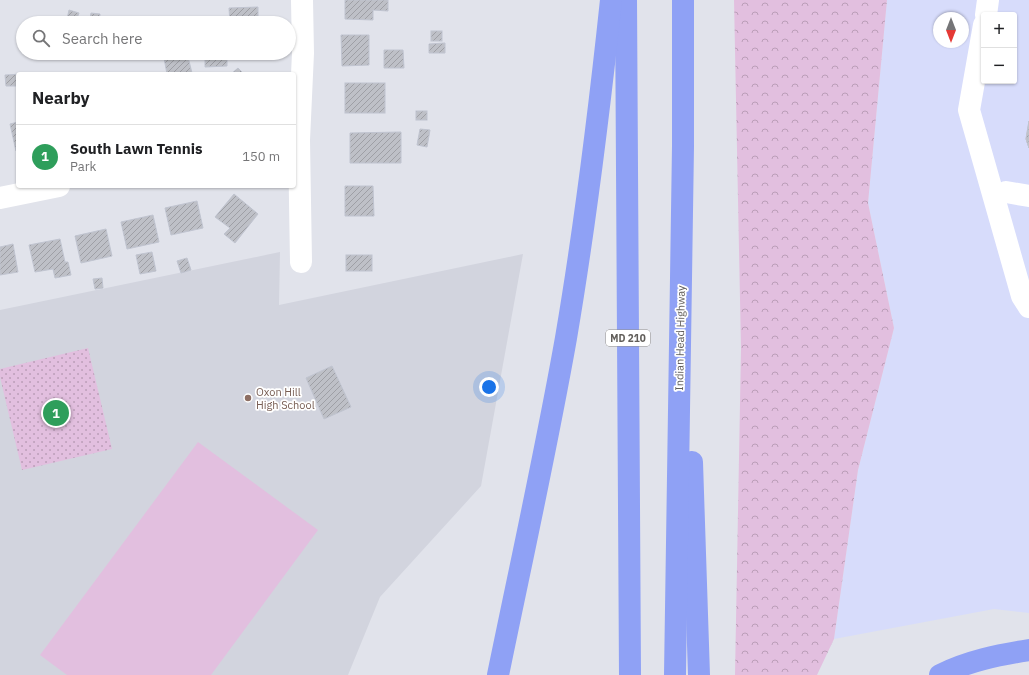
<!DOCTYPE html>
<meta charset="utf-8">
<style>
body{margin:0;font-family:"IBM Plex Sans",sans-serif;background:#f6f6f6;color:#202124}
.controls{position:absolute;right:12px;top:12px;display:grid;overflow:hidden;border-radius:4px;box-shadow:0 1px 3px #0004}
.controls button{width:36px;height:36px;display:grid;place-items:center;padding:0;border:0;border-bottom:1px solid #e0e0e0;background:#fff;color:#202124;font:20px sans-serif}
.compass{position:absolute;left:933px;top:12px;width:36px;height:36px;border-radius:50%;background:#fff;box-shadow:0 1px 3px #0004;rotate:180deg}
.you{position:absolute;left:489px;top:387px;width:14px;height:14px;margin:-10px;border:3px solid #fff;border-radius:50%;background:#1a73e8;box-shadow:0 0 0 6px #1a73e833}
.badge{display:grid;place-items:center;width:26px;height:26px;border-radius:50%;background:#2a6977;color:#fff;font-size:13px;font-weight:700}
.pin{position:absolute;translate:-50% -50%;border:2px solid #fff;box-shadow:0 1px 4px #0006}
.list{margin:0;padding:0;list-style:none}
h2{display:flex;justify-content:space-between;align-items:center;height:52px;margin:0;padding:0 16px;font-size:17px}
h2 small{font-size:13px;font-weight:400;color:#757577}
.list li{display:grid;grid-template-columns:26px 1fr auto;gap:12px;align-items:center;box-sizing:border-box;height:64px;padding:0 16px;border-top:1px solid #e0e0e0}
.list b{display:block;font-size:15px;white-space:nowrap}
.list p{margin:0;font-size:13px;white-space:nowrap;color:#757577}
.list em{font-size:13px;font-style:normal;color:#757577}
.icon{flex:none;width:22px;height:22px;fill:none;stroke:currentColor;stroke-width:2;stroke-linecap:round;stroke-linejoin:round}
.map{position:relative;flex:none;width:1029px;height:675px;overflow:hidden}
.search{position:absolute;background:#fff;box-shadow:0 1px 3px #0004;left:16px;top:16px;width:280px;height:44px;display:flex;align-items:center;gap:10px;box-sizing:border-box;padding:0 14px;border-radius:22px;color:#757577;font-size:15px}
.panel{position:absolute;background:#fff;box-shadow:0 1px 3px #0004;left:16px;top:72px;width:280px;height:116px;border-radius:4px}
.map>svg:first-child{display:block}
</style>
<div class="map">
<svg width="1029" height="675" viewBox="0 0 1029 675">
<defs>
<pattern id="forest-crowns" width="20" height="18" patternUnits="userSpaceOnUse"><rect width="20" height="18" fill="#e2bfdf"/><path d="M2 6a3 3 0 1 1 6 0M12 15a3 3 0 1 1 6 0" fill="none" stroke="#bb9eb8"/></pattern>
<pattern id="park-dots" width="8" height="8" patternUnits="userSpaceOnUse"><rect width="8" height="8" fill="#e2bfdf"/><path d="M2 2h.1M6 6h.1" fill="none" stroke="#bb9eb8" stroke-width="1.8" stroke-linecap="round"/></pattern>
<pattern id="building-hatch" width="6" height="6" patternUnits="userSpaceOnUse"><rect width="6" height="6" fill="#bec0c7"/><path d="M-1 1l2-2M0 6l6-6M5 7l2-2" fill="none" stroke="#9e9fa5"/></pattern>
</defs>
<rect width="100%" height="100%" fill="#e1e3eb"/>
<path fill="#d7dcfb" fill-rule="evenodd" d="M887 0H1029V613L994 609 834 639 858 470 894 328 868 203ZM984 15H1014V81H984ZM939 18H963V42H939Z"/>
<path fill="#d2d4de" d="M280 252 279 305 523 254 481 486 380 597 348 675H0V310Z"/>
<path fill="#e2bfdf" d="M198 442 318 530 211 675H67L40 655Z"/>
<path fill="url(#forest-crowns)" d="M734 0H887L868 203 894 328 858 470 834 639 817 675H735L741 349Z"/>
<path fill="url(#park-dots)" d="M88 348 112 449 22 470 0 377V369Z"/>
<g fill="url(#building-hatch)" stroke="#c0c4d0">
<path d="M345 0H388V11L373 10V20L345 19Z"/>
<path d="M258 7V23H230L229 8Z"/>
<path d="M69 10 79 13 76 21 67 19Z"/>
<path d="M91 13 100 14 99 23H89Z"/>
<rect x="431" y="31" width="11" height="10"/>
<path d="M341 35H369V65L342 66Z"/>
<path d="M445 43V53H429V44Z"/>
<path d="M384 50H403L404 68H384Z"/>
<path d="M187 53 192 73 167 74 164 58Z"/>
<path d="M205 54H227V66L205 67Z"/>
<path d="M238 68 244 74H231Z"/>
<path d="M18 74V86H6L5 75 22 74Z"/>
<rect x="345" y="83" width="40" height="30"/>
<rect x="416" y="111" width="11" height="9"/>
<path d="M1029 121V148L1026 139Z"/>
<path d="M1029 121V148L1026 139Z"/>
<path d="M18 122V150L16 151 10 124Z"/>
<path d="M420 129 430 130 427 147 417 145Z"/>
<path d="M401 132V163H350V133Z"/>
<path d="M345 186H373L374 216H345Z"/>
<path d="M234 194 258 214 235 243 224 234 230 228 215 217Z"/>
<path d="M197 201 203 228 171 235 165 208Z"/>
<path d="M153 215 159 242 127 249 121 222Z"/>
<path d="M106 229 112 256 81 263 75 236Z"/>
<path d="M60 239 65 262H68L71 275 55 278 53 269 35 272 29 245Z"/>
<path d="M13 244 18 272 0 275V247Z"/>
<path d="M152 252 156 271 140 274 136 255Z"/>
<rect x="346" y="255" width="26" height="16"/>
<path d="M187 258 191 270 181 273 177 261Z"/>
<path d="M102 278 103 288 95 289 93 279Z"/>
<path d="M332 366 351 407 324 419 306 378Z"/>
</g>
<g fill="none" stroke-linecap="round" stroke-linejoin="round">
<g stroke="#fff" stroke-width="22">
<path d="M986 15 988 0"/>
<path d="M984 25 969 110 1022 296 1029 307"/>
<path d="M1006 192 1029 196"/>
<path d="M0 198 59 186"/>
<path d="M301 262 299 140 303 53 302 0"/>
</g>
<g stroke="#8fa1f5" stroke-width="22">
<path d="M626 0 630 675"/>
<path d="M692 462 699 675"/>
<path d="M498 675C521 563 546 451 566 338 585 226 599 113 611 0"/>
<path d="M675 675 683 146V0"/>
<path d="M940 675C968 661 998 655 1029 650"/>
</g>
</g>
<circle fill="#8d6e63" stroke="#fff" stroke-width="1.5" cx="248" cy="398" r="4"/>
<g text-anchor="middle" stroke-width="3.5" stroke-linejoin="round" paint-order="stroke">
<rect fill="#fff" stroke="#908e8c" stroke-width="1" x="606" y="330" width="44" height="16" rx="3"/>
<g font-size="10" font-weight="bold" fill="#615e5a">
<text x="628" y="342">MD 210</text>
</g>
<g font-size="11" fill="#615e5a" stroke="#fff">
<text transform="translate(680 338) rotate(-89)" y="4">Indian Head Highway</text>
</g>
<g font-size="11" fill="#785e54" stroke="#fff" text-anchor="start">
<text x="256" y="396">Oxon Hill<tspan x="256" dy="13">High School</tspan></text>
</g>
</g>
</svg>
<div class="controls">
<button>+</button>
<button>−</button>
</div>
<svg class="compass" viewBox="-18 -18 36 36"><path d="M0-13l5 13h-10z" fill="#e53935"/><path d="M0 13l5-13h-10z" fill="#757577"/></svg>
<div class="you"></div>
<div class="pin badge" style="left:56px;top:413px;background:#2e9e5b">1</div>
<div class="search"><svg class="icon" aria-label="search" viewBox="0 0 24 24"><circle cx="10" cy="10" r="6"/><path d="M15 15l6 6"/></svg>Search here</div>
<section class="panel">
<h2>Nearby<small></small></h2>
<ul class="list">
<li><span class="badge" style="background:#2e9e5b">1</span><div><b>South Lawn Tennis</b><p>Park</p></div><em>150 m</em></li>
</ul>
</section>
</div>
